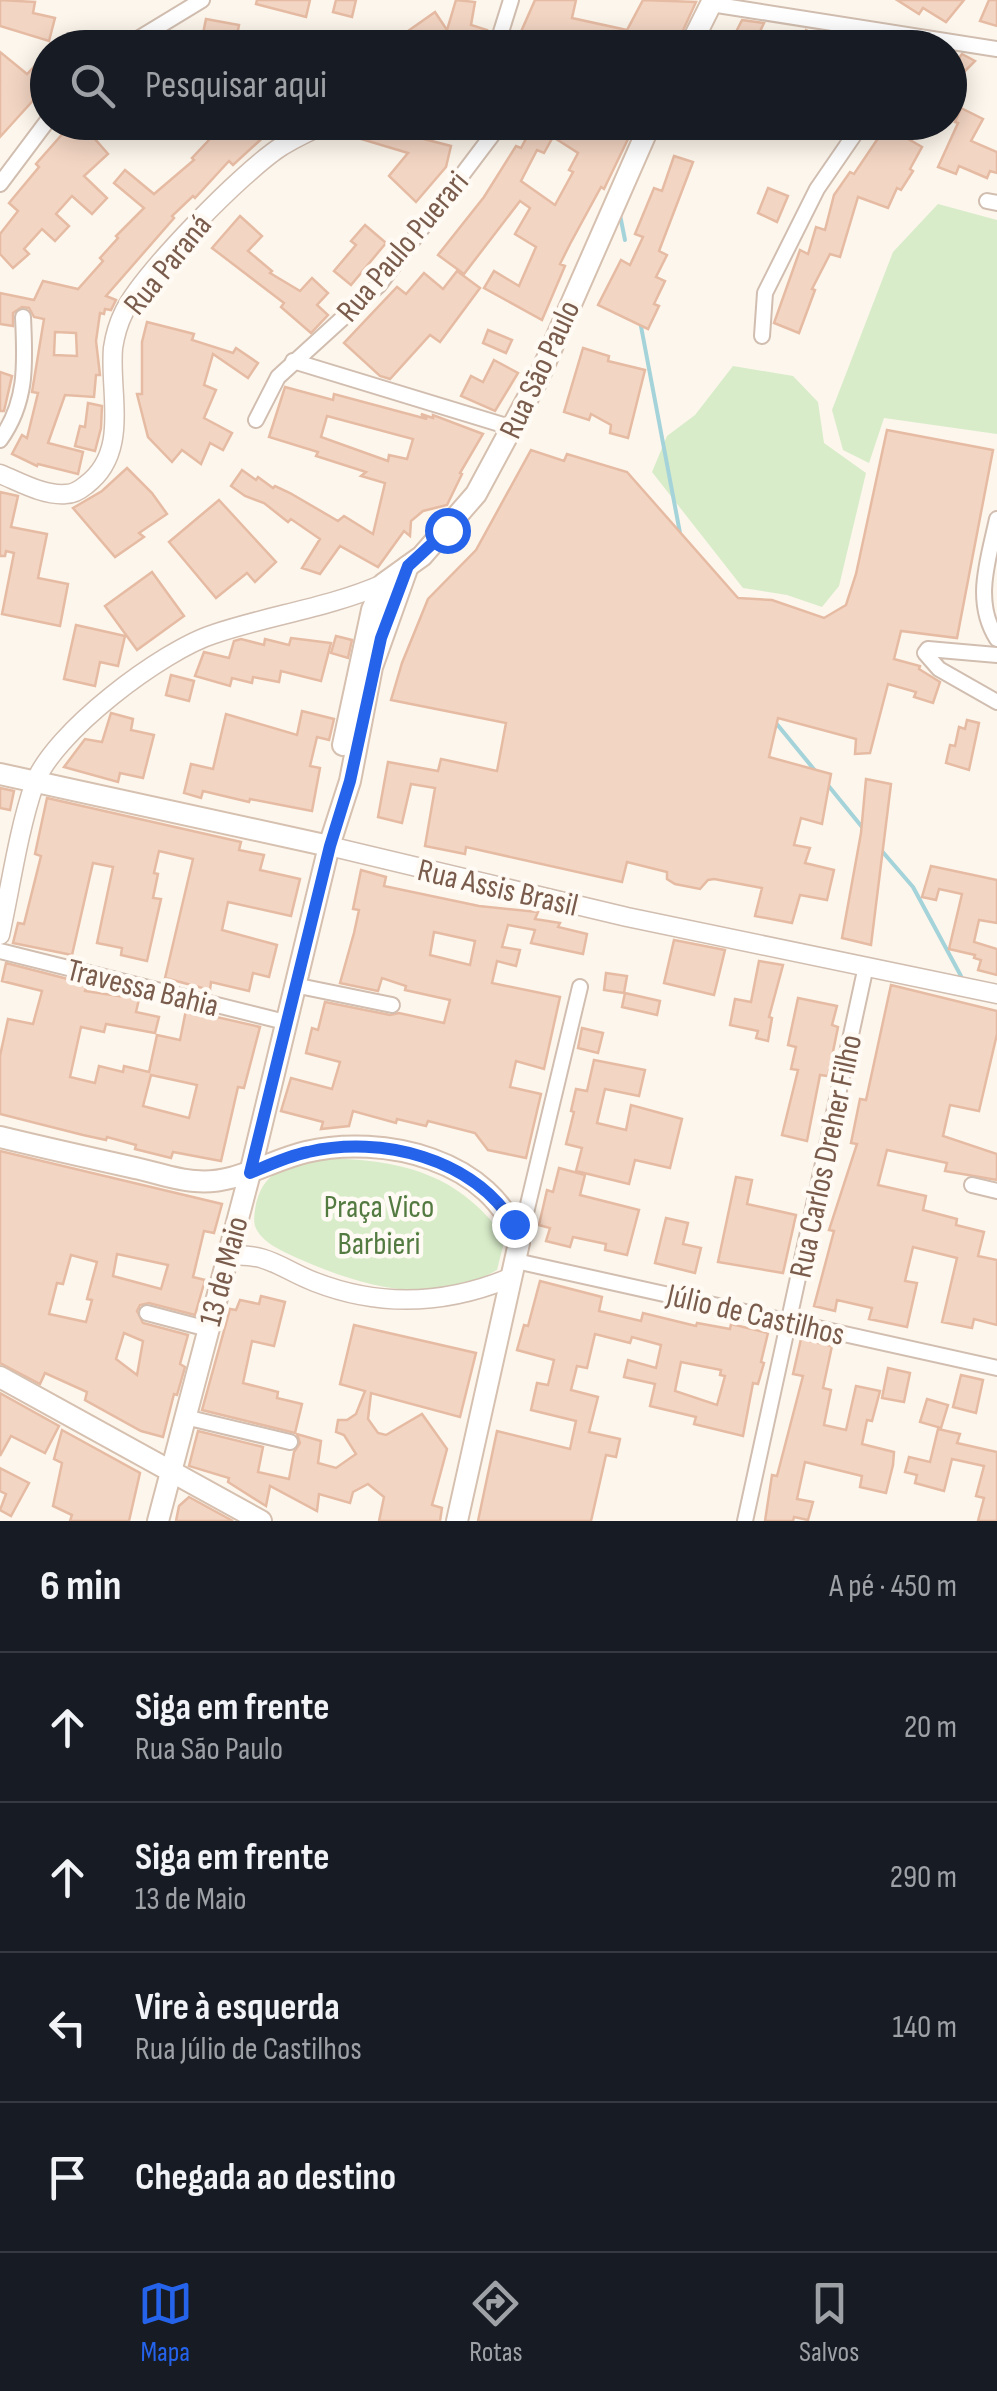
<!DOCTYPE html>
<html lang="pt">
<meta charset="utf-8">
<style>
body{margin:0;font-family:"Sofia Sans Condensed",sans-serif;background:#242831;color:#f1f3f6}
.stop{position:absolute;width:30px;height:30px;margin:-22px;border:8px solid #2563eb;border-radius:50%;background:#fff}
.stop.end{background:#2563eb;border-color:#fff;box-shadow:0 2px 10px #0008}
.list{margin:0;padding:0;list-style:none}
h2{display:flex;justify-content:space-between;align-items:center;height:130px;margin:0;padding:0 40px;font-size:42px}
h2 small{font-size:32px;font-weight:400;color:#9ea1a6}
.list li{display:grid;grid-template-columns:65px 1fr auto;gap:30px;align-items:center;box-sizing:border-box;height:150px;padding:0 40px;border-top:2px solid #363941}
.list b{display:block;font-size:38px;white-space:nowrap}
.list p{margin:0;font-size:32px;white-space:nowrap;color:#9ea1a6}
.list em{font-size:32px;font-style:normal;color:#9ea1a6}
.icon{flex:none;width:55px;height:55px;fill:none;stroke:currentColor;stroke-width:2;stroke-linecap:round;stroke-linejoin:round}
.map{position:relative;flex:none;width:997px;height:1521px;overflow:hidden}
.search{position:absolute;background:#171b24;box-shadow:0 5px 25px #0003;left:30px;right:30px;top:30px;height:110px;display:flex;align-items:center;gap:25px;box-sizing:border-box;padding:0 35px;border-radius:55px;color:#9ea1a6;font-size:38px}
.sheet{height:730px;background:#171b24}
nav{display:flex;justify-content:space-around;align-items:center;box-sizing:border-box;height:140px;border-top:2px solid #363941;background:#171b24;font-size:28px;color:#9ea1a6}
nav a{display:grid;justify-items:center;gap:5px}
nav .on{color:#2563eb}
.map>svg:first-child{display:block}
</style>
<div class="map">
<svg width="997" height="1521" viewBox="0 0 997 1521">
<rect width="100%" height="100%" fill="#fdf6ec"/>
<g fill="#d8ecc9">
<path d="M938 204 997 220V434L884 418 869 463 843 450 832 410 893 252Z"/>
<path d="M733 366 793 376 818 402 824 443 866 473 839 586 822 607 787 595 743 588 652 472 667 436 695 415Z"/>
<path d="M329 1158C405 1161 459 1174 505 1238L497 1270C438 1305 371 1289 311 1264 294 1256 269 1248 258 1232 253 1225 254 1218 255 1210 261 1168 292 1163 329 1158Z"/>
</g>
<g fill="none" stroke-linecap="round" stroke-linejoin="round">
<g stroke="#a5d3da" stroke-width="4">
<path d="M620 215 625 240"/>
<path d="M640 321 680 533"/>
<path d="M776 723 817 773"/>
<path d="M827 784 862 827"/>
<path d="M881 850 913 887 961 976"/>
</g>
</g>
<g fill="#f3d5c3" stroke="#e6bba3" stroke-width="2.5" fill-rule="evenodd">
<path d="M0 0 35 2 33 13 55 18 49 41 0 26Z"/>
<path d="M257 0H310L306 17 256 4Z"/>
<path d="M336 0H356L352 17 333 12Z"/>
<path d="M456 0 475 2 471 25 487 30 481 48 443 40 446 48H420L408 31 435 12 447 30Z"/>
<path d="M535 0H576L572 18 627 30 643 0 696 2 675 48H525L516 43Z"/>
<path d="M897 0H964L946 22 923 8 919 14Z"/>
<path d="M989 0H997V26L980 21Z"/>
<path d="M206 19 239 25 235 46 223 44 222 48H200Z"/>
<path d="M742 20 764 23 752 48H742L731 42Z"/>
<path d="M806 30 837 48H796Z"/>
<path d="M0 52 27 74 48 52 47 85 0 137Z"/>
<path d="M962 54 975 61 961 75 950 99V61L954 64Z"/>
<path d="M961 108 983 119 971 141 997 152V173L990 171 987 178 959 166 956 174 938 167 958 123 955 122Z"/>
<path d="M73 122H80L108 154 84 176 107 198 92 214 72 196 56 214 69 226 55 241 42 229 24 249 29 254 13 268 0 254V234L18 211 9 203 39 167 36 164Z"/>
<path d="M218 122 234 135 251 122H261L269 132 233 165 229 161 195 198 193 196 172 216 174 218 106 296 116 300 111 310 105 309 104 314 100 313 96 341 100 375H96L94 397 65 395 48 443 83 452 78 474 38 464 37 466 12 454 22 435 27 438 38 393 32 392 44 319 34 317 29 308 22 307 13 313V326L0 324V293L34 300 43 281 78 289 103 261 100 258 118 238 116 236 144 208 114 183 125 170 154 194 194 160 192 158 209 140 204 136ZM55 332 76 333 77 356 54 355Z"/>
<path d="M367 122H450L420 138 451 146 446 167 416 202 389 176 408 153 361 139Z"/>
<path d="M535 122H553L563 128 567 122H580L593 130 600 122 628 139 604 189 601 187 570 244 560 264 565 266 542 320 484 288 494 271 519 286 536 247 515 234 530 208 520 201 464 274 438 255 484 197 516 146 521 148ZM553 137 578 153 569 170 573 172 555 205 521 181 537 150 544 153Z"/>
<path d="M889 122H916L905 137 922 147 910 169 913 171 901 190 897 188 888 208 858 197 840 257 830 254 812 289 815 290 799 333 774 323 800 250 808 254 816 227 825 230 834 195 850 172 854 174Z"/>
<path d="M674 156 693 162 659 251 667 255 656 277 665 281 654 304 659 306 648 329 598 305 621 260 630 265 643 237 635 234 654 188 662 191Z"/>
<path d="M768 188 788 196 777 222 758 213Z"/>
<path d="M240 216 262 236 248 251 272 271 270 273 300 291 312 278 328 293 317 305 328 315 311 333 281 307 284 303 212 248Z"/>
<path d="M365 225 386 243 351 285 334 271 356 245 351 241Z"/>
<path d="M457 271 480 288 440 342 430 335 390 379 380 376 344 343 397 287 406 294 424 273 443 289Z"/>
<path d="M147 322 194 334 192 340 233 353 236 348 258 363 248 378 213 354 204 385 216 390 204 418 232 433 223 450 210 443 201 464 182 450 172 462 148 437 137 394H142V342Z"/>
<path d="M488 330 512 340 506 353 483 343Z"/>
<path d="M583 348 609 356 608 361 645 370 628 438 610 433 611 425 591 414 589 420 564 412Z"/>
<path d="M494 360 518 373 495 411 461 396 471 376 483 382Z"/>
<path d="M0 372 12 376 4 411H0Z"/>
<path d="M285 387 333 400 334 394 427 419 421 414 433 418V415L483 434 460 473 462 474 447 505 423 511 411 521 410 536 404 531 378 567 340 546 320 574 302 568 320 539 291 519 288 522 264 503 245 496 231 486 242 470 256 480 258 477 273 488 275 486 290 493 338 521 344 516 373 534 385 483 361 476 366 472 316 456 318 452 269 437ZM327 416 413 439 407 459 389 455 388 461 321 437Z"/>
<path d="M88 403 102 406 101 428 95 451 75 446 80 426 85 427Z"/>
<path d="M887 430 993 450 957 638 901 631 894 659 920 666 919 669 940 682 933 703 914 697 916 692 888 684 870 753 855 754 856 739 778 718 769 757 831 774 822 824 801 818 794 845 810 848 805 863 834 870 827 900 800 895 792 923 755 916 762 888 714 879 708 880 700 889 675 884 667 879V872L627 862 622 882 466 847 465 854 425 846 435 788 411 784 402 823 378 817 388 762 438 771 441 759 497 771 506 723 391 700 402 663 428 599 476 550 531 450 564 461 567 454 627 472 738 598 772 600 824 618 846 605 856 574Z"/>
<path d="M127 468 152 493 167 514 139 533 144 537 115 557 73 508 102 491Z"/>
<path d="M0 492 18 496 11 527 47 534 38 578 68 584 60 626 2 614 14 553 6 551 5 556H0Z"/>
<path d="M219 500 276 562 255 582 247 573 216 598 169 542Z"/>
<path d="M152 572 184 616 137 650 105 606Z"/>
<path d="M76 625 125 636 118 666 100 662 95 686 64 679Z"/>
<path d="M336 636 352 640 348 658 331 653Z"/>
<path d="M291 638 331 643 321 681 281 671 279 682 253 677 252 683 232 678 230 686 195 676 204 652 229 658 234 641 241 639 264 645 265 639 289 645Z"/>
<path d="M171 675 194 681 189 701 166 695Z"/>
<path d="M302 711 334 719 329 740 317 737 310 766 320 768 312 811 250 799 249 802 203 791 201 798 184 793 191 764 213 769 226 714 297 735Z"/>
<path d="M111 713 133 719 131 730 154 735 143 778 120 773 118 782 64 767 85 739 102 742Z"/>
<path d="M967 720 979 723 969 770 946 763 950 745 955 746 959 727 965 729Z"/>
<path d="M866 779 891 784 871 945 842 938 861 833Z"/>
<path d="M0 788 14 791 10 810 0 808Z"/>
<path d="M47 798 241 842 239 850 264 855 260 870 300 879 291 916 228 902 222 930 277 945 269 977 253 973 249 991 211 982 210 990 165 978 193 859 159 851 154 873 158 874 153 898 161 899 147 961 121 955 122 948 97 943 113 867 93 863 72 955 13 943 18 923 24 924 41 856 35 854Z"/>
<path d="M931 866 997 880V923L979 920 974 942 997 949V975L978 970 981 960 974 958 975 955 949 949 962 894 939 889 936 900 922 897Z"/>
<path d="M361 870 386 877 384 886 479 906 538 912 535 919 560 923 558 927 587 934 583 954 531 943 535 930 508 925 502 947 520 950 516 966 497 961 492 983 560 997 544 1069 516 1061 510 1087 541 1094 526 1158 488 1150 475 1133 428 1121 426 1126 397 1119 396 1123 353 1111 349 1126 321 1129 323 1122 281 1111 291 1078 332 1089 340 1062 306 1053 312 1028 318 1030 325 1002 390 1015 399 1013 444 1023 450 1000 405 990 406 986 382 978 378 991 340 983 354 933 359 910 353 909ZM434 932 475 941 470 965 430 955Z"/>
<path d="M674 940 725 950 714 995 664 983Z"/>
<path d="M759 961 783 965 769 1017 772 1018 768 1041 756 1038 758 1031 730 1025 735 999 751 1002Z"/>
<path d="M6 963 87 984 85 991 139 999 136 1012 159 1017 155 1033 106 1024 104 1032 81 1027 70 1077 95 1083 99 1066 123 1072 124 1066 149 1072 157 1035 180 1040 186 1010 260 1027 244 1088 238 1087 221 1161 173 1152 171 1158 135 1149 136 1145 107 1137 106 1140 83 1135 0 1114V1056L8 1019 33 1024 42 991 2 981ZM151 1075 197 1085 189 1118 143 1106Z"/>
<path d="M606 973 627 976 624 993 604 990Z"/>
<path d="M891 985 997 1011V1034L979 1111 950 1105 943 1136 997 1154V1180L945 1171 947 1163 887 1150 878 1185 926 1196 923 1210 957 1219 956 1225 984 1232 978 1256 997 1260V1325L974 1319 972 1328 942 1322 957 1258 913 1247 905 1281 917 1283 907 1327 869 1319 872 1308 837 1300 835 1311 814 1306 834 1231 829 1230 857 1144 851 1143 860 1099 866 1100Z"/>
<path d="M625 993 660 1001 657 1015 622 1007Z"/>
<path d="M798 998 837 1006 832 1025 838 1027 828 1076 820 1075 807 1141 782 1135 798 1070 791 1069 796 1047 788 1045Z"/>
<path d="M582 1028 603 1033 598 1053 578 1048Z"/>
<path d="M594 1060 645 1070 639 1096 605 1089 597 1123 626 1130 631 1105 682 1119 670 1168 635 1160 629 1184 576 1171 582 1148 566 1144 574 1112 571 1111 576 1089 587 1091Z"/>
<path d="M0 1151 222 1204 214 1233 204 1231 193 1277 205 1280 195 1315 149 1303 140 1305 137 1311 143 1323 188 1335 180 1364 185 1367 177 1395 174 1394 163 1437 141 1431 85 1400 87 1392 45 1373 40 1384 0 1363ZM117 1254 168 1265 161 1289 113 1276ZM71 1255 97 1262 87 1299 92 1300 86 1322 49 1314 57 1283 63 1284ZM124 1333 143 1341 137 1375 116 1359Z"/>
<path d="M559 1168 585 1175 580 1195 639 1210 627 1255 605 1250 606 1244 573 1237 570 1247 546 1241 550 1228 539 1225 547 1190 553 1192Z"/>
<path d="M736 1177 752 1180 747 1204 796 1215 783 1273 718 1262Z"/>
<path d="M666 1218 688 1223 683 1244 701 1248 695 1273 655 1263Z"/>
<path d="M540 1281 602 1297 599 1311 641 1321 643 1313 696 1326 697 1323 730 1329 731 1324 768 1333 761 1362 764 1363 758 1384 753 1383 743 1436 694 1424 696 1417 650 1406 655 1384 624 1377 628 1360 656 1368 661 1345 632 1337 630 1343 595 1334 587 1368 577 1366 571 1390 598 1397 589 1432 620 1439 616 1457 606 1455 591 1521H478L497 1431 570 1449 576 1421 531 1410 537 1383 548 1385 554 1360 517 1350 524 1325 528 1326ZM681 1362 721 1370 720 1375 725 1376 717 1405 675 1391Z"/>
<path d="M261 1296 285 1302 274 1346 252 1341 243 1383 278 1392 277 1398 302 1404 295 1433 202 1410 230 1309 236 1310 240 1300 259 1304Z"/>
<path d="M354 1325 476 1353 460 1417 371 1393 368 1419 378 1433 386 1435 422 1414 447 1449 432 1505 442 1508 440 1521H379L384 1497 368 1484 353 1492 350 1503 319 1494 317 1511 270 1486 266 1506 228 1482 229 1478 189 1466 198 1431 263 1447 258 1472 289 1479 294 1452 300 1443 297 1434 321 1441 318 1463 336 1468 356 1454 344 1435 336 1432 338 1420H347L356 1414 365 1391 340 1384Z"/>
<path d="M801 1339 832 1346 823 1388 831 1390 824 1425 846 1430 856 1386 880 1391 872 1421 867 1420 862 1444 894 1452 893 1465 886 1493 860 1487 862 1476 805 1462 797 1499 813 1502 808 1520 794 1517 793 1521H765L772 1475 777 1476 803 1376 793 1374Z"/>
<path d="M888 1368 910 1373 904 1402 882 1398Z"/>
<path d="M961 1375 983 1380 976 1413 953 1407Z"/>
<path d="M0 1393 59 1426 45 1453 11 1436 0 1456Z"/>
<path d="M927 1399 948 1405 941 1428 920 1422Z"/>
<path d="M938 1429 960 1434 957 1443 997 1452V1521H978L984 1498 976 1496 984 1466 952 1459 944 1491 915 1483 917 1475 905 1472 909 1457 930 1462Z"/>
<path d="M62 1430 140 1473 129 1521H70L72 1515 53 1506 62 1463 54 1459Z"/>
<path d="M0 1468 29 1483 11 1516 0 1510 6 1494 0 1491Z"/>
<path d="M189 1497 233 1521H176L179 1506Z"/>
</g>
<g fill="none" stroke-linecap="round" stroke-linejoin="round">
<defs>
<g id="minor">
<path d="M711 4 997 49"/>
<path d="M123 48 202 0"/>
<path d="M496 48 511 0"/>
<path d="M0 184 48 120"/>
<path d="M987 201 997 203"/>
<path d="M762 336 765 293 817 189 863 122"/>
<path d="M293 361 513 428"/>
<path d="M256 420 278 377 379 285 502 122"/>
<path d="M0 440C28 401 25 362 23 317"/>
<path d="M997 519C988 561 973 601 997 639"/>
<path d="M997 655 928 649 925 653 939 669 997 702"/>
<path d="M0 951 285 1022"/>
<path d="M294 985 392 1005"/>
<path d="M972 1185 997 1191"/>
<path d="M519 1242 580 987"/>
<path d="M516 1261 997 1368"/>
<path d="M147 1313 208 1329"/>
<path d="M185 1417 290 1442"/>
<path d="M745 1521 866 966"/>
</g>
<g id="tertiary">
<path d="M0 474C20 482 44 496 66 494 74 494 80 490 86 485 130 452 109 394 113 348 115 335 118 324 124 312 143 273 244 170 282 146 297 137 314 129 330 122"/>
<path d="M329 846 627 917 997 994"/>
<path d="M0 935C11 885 18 832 34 785 52 733 163 650 214 634 270 615 328 608 383 584"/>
<path d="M228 1256C268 1252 281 1269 315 1282 382 1308 448 1304 512 1277"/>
</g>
<g id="secondary">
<path d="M689 48 713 0"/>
<path d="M343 745 372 610 383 584 422 556 476 494 539 377 651 122"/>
<path d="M0 774 329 846"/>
<path d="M0 1137C45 1148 90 1158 135 1168 155 1172 175 1180 195 1181 235 1185 268 1161 306 1152 382 1134 494 1159 519 1243L457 1521"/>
<path d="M0 1377 261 1521"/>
<path d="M158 1521 250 1173 329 846 350 781 372 667 408 566"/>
</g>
</defs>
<use href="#minor" stroke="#d1beb0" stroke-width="18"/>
<use href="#tertiary" stroke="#d1beb0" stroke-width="21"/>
<use href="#secondary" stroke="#d6c0b0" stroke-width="24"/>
<use href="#minor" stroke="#fff" stroke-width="14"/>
<use href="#tertiary" stroke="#fff" stroke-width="18"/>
<use href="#secondary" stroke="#fff" stroke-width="20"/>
</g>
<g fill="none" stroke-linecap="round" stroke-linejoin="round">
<path stroke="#2563eb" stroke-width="12" d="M447 530 408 566 381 638 350 781 330 846 250 1173C269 1165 288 1156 308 1152 382 1135 472 1158 514 1224"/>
</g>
<g text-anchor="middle" stroke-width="9" stroke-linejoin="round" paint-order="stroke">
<g font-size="32" fill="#7a5c4d" stroke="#fffaf3">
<text transform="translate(402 246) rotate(-50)" y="11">Rua Paulo Puerari</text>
<text transform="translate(167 264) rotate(-51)" y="11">Rua Paraná</text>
<text transform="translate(539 369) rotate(-65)" y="11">Rua São Paulo</text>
<text transform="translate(498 887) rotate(13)" y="11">Rua Assis Brasil</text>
<text transform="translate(143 987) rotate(14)" y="11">Travessa Bahia</text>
<text transform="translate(825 1156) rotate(-78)" y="11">Rua Carlos Dreher Filho</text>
<text transform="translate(223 1271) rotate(-75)" y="11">13 de Maio</text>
<text transform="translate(756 1314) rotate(13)" y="11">Júlio de Castilhos</text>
</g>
<g font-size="32" fill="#537a41" stroke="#fffaf3">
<text x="379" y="1217">Praça Vico<tspan x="379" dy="37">Barbieri</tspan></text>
</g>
</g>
</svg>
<div class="stop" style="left:447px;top:530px"></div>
<div class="stop end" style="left:514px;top:1224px"></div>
<div class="search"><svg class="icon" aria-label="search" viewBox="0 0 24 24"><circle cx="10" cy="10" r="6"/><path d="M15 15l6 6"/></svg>Pesquisar aqui</div>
</div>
<section class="sheet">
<h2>6 min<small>A pé · 450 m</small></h2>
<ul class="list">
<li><svg class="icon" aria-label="ahead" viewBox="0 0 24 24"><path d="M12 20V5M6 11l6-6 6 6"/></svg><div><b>Siga em frente</b><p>Rua São Paulo</p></div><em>20 m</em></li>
<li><svg class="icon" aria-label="ahead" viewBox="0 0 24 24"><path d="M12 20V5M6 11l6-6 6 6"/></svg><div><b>Siga em frente</b><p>13 de Maio</p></div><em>290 m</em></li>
<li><svg class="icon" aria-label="left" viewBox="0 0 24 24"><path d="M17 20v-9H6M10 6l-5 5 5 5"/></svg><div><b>Vire à esquerda</b><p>Rua Júlio de Castilhos</p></div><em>140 m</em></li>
<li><svg class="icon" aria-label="arrive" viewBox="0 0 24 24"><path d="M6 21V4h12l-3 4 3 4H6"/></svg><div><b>Chegada ao destino</b></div></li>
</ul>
</section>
<nav>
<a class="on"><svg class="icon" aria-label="map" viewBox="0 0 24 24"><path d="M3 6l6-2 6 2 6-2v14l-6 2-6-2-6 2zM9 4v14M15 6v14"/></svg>Mapa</a>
<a><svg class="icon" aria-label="directions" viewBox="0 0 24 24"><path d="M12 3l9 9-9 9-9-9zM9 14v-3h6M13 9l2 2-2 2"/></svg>Rotas</a>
<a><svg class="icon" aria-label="saved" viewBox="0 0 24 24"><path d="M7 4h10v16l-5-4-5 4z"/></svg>Salvos</a>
</nav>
